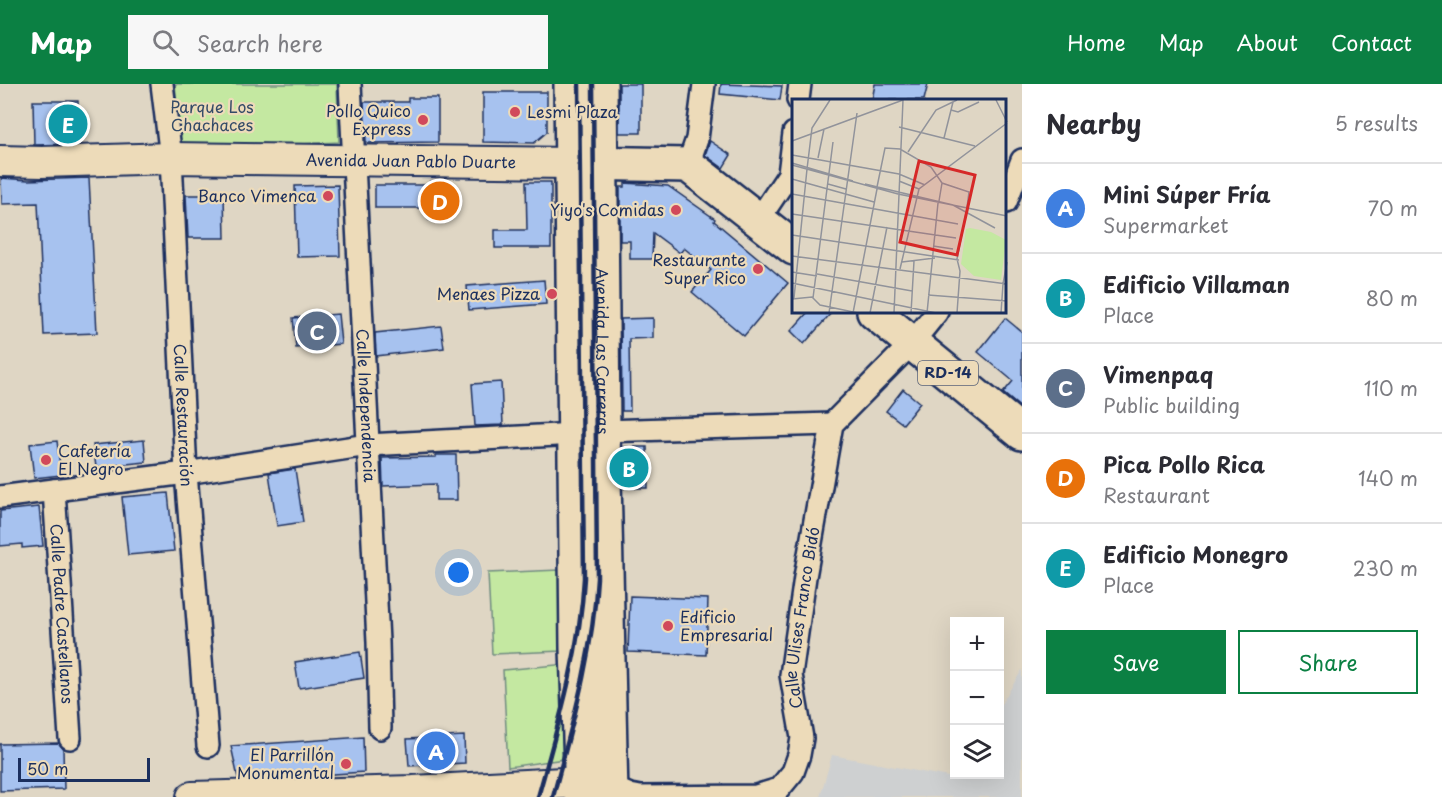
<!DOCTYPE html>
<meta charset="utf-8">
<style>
body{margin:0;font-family:"Playpen Sans",sans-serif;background:#f7f7f7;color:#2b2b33}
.controls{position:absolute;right:18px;bottom:18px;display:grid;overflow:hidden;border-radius:0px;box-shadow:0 6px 24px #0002}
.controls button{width:54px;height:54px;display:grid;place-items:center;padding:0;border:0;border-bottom:2px solid #e1e1e2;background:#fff;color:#2b2b33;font:30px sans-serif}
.scale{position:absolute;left:18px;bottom:15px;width:132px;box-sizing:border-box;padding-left:6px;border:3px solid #1b2f5e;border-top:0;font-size:16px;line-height:21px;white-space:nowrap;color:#1b2f5e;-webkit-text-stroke:4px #eddbb9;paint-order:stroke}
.you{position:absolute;left:459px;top:489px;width:21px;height:21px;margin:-15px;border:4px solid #fff;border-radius:50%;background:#1a73e8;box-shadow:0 0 0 9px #1a73e833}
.badge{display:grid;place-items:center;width:39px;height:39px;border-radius:50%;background:#0b8043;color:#fff;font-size:20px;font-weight:700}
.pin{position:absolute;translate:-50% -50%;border:3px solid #fff;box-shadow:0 2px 6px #0006}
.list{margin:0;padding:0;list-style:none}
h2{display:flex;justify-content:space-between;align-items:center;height:78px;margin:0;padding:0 24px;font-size:26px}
h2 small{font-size:20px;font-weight:400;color:#7c7c81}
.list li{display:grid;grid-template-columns:39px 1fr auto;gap:18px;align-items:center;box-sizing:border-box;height:90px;padding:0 24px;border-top:2px solid #e1e1e2}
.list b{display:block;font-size:22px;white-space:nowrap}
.list p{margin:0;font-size:20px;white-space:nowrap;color:#7c7c81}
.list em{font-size:20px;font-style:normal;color:#7c7c81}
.actions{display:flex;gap:12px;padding:18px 24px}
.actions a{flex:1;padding:14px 0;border:2px solid #0b8043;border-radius:0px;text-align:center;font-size:21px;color:#0b8043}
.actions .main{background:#0b8043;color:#fff}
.icon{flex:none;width:33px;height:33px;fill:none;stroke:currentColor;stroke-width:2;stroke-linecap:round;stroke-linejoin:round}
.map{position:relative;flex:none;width:1022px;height:713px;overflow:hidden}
header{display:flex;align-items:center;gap:36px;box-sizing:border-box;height:84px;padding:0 30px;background:#0b8043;color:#fff}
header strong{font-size:28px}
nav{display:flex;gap:33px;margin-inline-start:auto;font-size:21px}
.search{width:420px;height:54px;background:#f7f7f7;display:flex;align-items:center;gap:15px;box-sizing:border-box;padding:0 21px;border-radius:0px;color:#7c7c81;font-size:22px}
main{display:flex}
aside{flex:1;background:#fff}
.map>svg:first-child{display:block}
</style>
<header>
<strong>Map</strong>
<div class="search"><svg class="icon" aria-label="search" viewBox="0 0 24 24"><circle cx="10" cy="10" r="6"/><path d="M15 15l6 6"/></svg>Search here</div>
<nav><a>Home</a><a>Map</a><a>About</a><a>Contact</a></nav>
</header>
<main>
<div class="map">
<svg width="1022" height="713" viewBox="0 0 1022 713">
<rect width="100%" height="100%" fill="#dfd6c4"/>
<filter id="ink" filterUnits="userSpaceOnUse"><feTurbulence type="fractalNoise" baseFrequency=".0167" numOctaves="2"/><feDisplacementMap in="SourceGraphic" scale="12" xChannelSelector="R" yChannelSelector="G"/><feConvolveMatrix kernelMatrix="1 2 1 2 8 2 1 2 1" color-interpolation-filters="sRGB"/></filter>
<g filter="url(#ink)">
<path fill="#ced0d1" d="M1022 586V713H820L832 671 954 694 957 691 1000 690V622Z"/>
<g fill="#c4e8a1" stroke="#708c80" stroke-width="1.5">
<path d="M175 0H337L339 58 181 66Z"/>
<path d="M559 486 562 567 492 570 488 489Z"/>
<path d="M567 580 571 674 508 683 503 586Z"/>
</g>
<g fill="#a7c2ef" stroke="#1b2f5e" stroke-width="1.5">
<rect x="619" y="0" width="22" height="49"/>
<path d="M721 0 782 2 780 16 720 10Z"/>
<path d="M875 0H928L924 16H872Z"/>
<path d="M483 8H547V48L534 59 483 58Z"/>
<path d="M408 14H438V58L368 59 366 57 364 18H408Z"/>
<path d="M33 17H78V60L34 61Z"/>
<path d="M710 57 731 71 723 84 705 71Z"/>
<path d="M1 94 28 96 89 94 97 249 44 251 38 119 2 120Z"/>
<path d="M430 97 451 98 450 136H429V124H375V101H429Z"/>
<path d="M526 98H551V164H495V146H527Z"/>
<path d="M625 99 668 102 715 135 714 137 788 199 744 252 692 208 711 186 684 164 680 169 653 149 652 175H630V157H620V103H625Z"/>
<path d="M338 101 340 172 297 173 295 102Z"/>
<path d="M186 111H224L225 154H188Z"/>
<path d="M544 196 546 220 469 226 467 202Z"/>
<path d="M808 228H832L804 260 791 247Z"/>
<path d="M338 230 341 260 296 264 293 234Z"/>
<path d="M653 234V254L629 255 630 327H622L621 235Z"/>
<path d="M1005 234 1022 248V325L1003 309 1013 297 978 268Z"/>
<path d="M441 242 444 264 376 272 375 249Z"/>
<path d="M501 298 503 341 475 342 472 300Z"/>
<path d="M903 305 920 319 903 340 886 327Z"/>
<path d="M144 356 146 378 96 383 93 361Z"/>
<path d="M57 357 61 391 34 394 30 360Z"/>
<path d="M622 363H647L648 404H623Z"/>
<path d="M436 371H456L457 416H436V400L383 402 382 374 436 373Z"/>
<path d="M295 385 303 438 277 442 269 389Z"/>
<path d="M168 409 174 467 128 471 122 413Z"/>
<path d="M39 423 43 462 22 464V460L0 462V427Z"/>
<path d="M630 512 708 515 706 571 628 568Z"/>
<path d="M360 568 364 594 299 604 295 578Z"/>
<path d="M464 652 465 679 409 682 407 655Z"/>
<path d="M363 653 364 688 289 693 238 694 231 662Z"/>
<path d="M59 659 63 665 64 705 0 707V660Z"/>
</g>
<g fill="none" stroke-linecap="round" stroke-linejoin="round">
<defs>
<g id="minor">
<path id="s1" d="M162 0 171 74 186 389 208 662"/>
<path id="s2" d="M350 0 378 558 380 644"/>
<path d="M798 16 800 0"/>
<path d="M688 81 697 55 704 0"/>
<path d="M1006 118 1022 76"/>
<path d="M759 135 789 90 794 49"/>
<path d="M603 347 832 340"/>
<path id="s3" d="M54 406 70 654"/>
<path d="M0 413 186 389 368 361 576 350"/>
<path id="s4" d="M611 703 630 711 640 713 756 712 779 705 793 688 799 671 802 654 791 591 805 493 832 340 912 259 937 228"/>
</g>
<g id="secondary">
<path id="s5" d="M0 77 42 78 171 74 571 79"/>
<path d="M192 713 413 707 582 698 605 701"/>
</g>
<g id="primary">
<path d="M571 0 577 564 582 713"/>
<path id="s6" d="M600 0 603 347 611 713"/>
<path d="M579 79 688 81 794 164"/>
<path d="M874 228 1022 349"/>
</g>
</defs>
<use href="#minor" stroke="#1b2f5e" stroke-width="26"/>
<use href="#secondary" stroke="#1b2f5e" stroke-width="34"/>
<use href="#primary" stroke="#1b2f5e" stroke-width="38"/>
<use href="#minor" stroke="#eddbb9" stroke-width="21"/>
<use href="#secondary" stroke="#eddbb9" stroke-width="30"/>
<use href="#primary" stroke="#eddbb9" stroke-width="33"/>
<g stroke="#1b2f5e" stroke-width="4.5">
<path d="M538 713C558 641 580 569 584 494L579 0"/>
<path d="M553 713C572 641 593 570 597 494L593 0"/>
</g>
</g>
</g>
<g fill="#d1495b" stroke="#eddbb9" stroke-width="2">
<circle cx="515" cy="28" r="6"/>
<circle cx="423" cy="36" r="6"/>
<circle cx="328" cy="112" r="6"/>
<circle cx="676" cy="126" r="6"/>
<circle cx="758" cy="185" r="6"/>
<circle cx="552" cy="210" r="6"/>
<circle cx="46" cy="376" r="6"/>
<circle cx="668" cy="542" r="6"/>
<circle cx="346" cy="680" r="6"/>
</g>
<g text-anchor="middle" stroke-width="4.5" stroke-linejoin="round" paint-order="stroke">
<rect fill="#eddbb9" stroke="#5a6379" stroke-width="1.5" x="918" y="277" width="60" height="24" rx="4.5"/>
<g font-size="15" font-weight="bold" fill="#1b2f5e">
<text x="948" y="294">RD-14</text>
</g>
<g font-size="16" fill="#344b68" stroke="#eddbb9">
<text x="212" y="29">Parque Los<tspan x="212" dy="18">Chachaces</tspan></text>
</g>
<g font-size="16" fill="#1b2f5e" stroke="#eddbb9" text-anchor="end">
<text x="411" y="33">Pollo Quico<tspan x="411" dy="18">Express</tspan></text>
<text x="527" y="34" text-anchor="start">Lesmi Plaza</text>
<text x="316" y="118">Banco Vimenca</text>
<text x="664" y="132">Yiyo's Comidas</text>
<text x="746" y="182">Restaurante<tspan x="746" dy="18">Super Rico</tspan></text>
<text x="540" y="216">Menaes Pizza</text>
<text x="58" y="373" text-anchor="start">Cafetería<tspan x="58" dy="18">El Negro</tspan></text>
<text x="680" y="539" text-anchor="start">Edificio<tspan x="680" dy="18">Empresarial</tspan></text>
<text x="334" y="677">El Parrillón<tspan x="334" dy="18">Monumental</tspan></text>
</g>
<g font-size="16" fill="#1b2f5e" stroke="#eddbb9">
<text dy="6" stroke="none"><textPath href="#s5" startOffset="411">Avenida Juan Pablo Duarte</textPath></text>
<text dy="6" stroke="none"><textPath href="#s6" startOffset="267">Avenida Las Carreras</textPath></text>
<text dy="6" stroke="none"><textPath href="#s2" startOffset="322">Calle Independencia</textPath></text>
<text dy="6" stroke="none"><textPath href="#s1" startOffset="332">Calle Restauración</textPath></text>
<text dy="6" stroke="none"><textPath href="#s3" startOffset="124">Calle Padre Castellanos</textPath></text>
<text dy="6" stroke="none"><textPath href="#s4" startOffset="350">Calle Ulises Franco Bidó</textPath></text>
</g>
</g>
<g transform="translate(792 15)">
<rect width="214" height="214" fill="#dfd6c4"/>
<path d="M178 129 199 133 214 141 209 181 182 177 169 165 174 130Z" fill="#c4e8a1"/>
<path fill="none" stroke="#91939b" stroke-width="1.5" d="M204 1 215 23M159 11 166 13 187 3M107 28 183 47M152 39 161 3M0 42 111 1M116 53 144 11 165 1M0 56 107 75 133 86M26 59 32 30M0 64 61 82M0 66 106 95 215 117M15 70 20 29 38 1M0 80 82 103M107 82 127 90M36 85 54 90M73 85 161 106 203 129M85 88 93 49 108 50 139 68 150 84 177 93 175 108M0 95 166 125M147 102 150 84M0 115 164 139M0 136 167 161M141 147 161 150M0 157 215 185M110 163 143 159M108 170 127 90 215 24M0 173 25 177M25 175 120 192M0 184 144 214M211 185 215 163M136 196 215 202M2 199 15 70M21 199 41 43M0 200 20 198 28 206 66 214M37 214 65 14M61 214 85 90M78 214 95 128M102 214 111 1M119 214 122 162M135 214 146 104M165 214 168 172 165 160 175 109M209 214 211 185"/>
<path fill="#d62828" fill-opacity="0.15" stroke="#d62828" stroke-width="3" d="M127 62 183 76 165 156 108 143Z"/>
<rect width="214" height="214" fill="none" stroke="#1b2f5e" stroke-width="3"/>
</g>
</svg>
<div class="controls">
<button>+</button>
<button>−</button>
<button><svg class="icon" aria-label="layers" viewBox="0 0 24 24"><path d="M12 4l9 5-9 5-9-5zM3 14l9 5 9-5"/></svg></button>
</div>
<div class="scale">50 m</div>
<div class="you"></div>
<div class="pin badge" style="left:436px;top:667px;background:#3f7fe0">A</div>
<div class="pin badge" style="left:629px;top:384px;background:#0f9aa8">B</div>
<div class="pin badge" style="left:317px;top:247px;background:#5c6f8a">C</div>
<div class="pin badge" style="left:440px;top:117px;background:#e8710a">D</div>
<div class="pin badge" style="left:68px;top:40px;background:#0f9aa8">E</div>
</div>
<aside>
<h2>Nearby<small>5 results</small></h2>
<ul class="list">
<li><span class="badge" style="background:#3f7fe0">A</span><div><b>Mini Súper Fría</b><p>Supermarket</p></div><em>70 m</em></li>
<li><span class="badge" style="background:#0f9aa8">B</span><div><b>Edificio Villaman</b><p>Place</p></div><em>80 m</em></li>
<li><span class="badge" style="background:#5c6f8a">C</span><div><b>Vimenpaq</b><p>Public building</p></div><em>110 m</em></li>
<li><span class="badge" style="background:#e8710a">D</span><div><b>Pica Pollo Rica</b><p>Restaurant</p></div><em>140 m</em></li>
<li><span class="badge" style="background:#0f9aa8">E</span><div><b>Edificio Monegro</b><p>Place</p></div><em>230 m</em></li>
</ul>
<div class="actions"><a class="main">Save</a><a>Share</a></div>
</aside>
</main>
